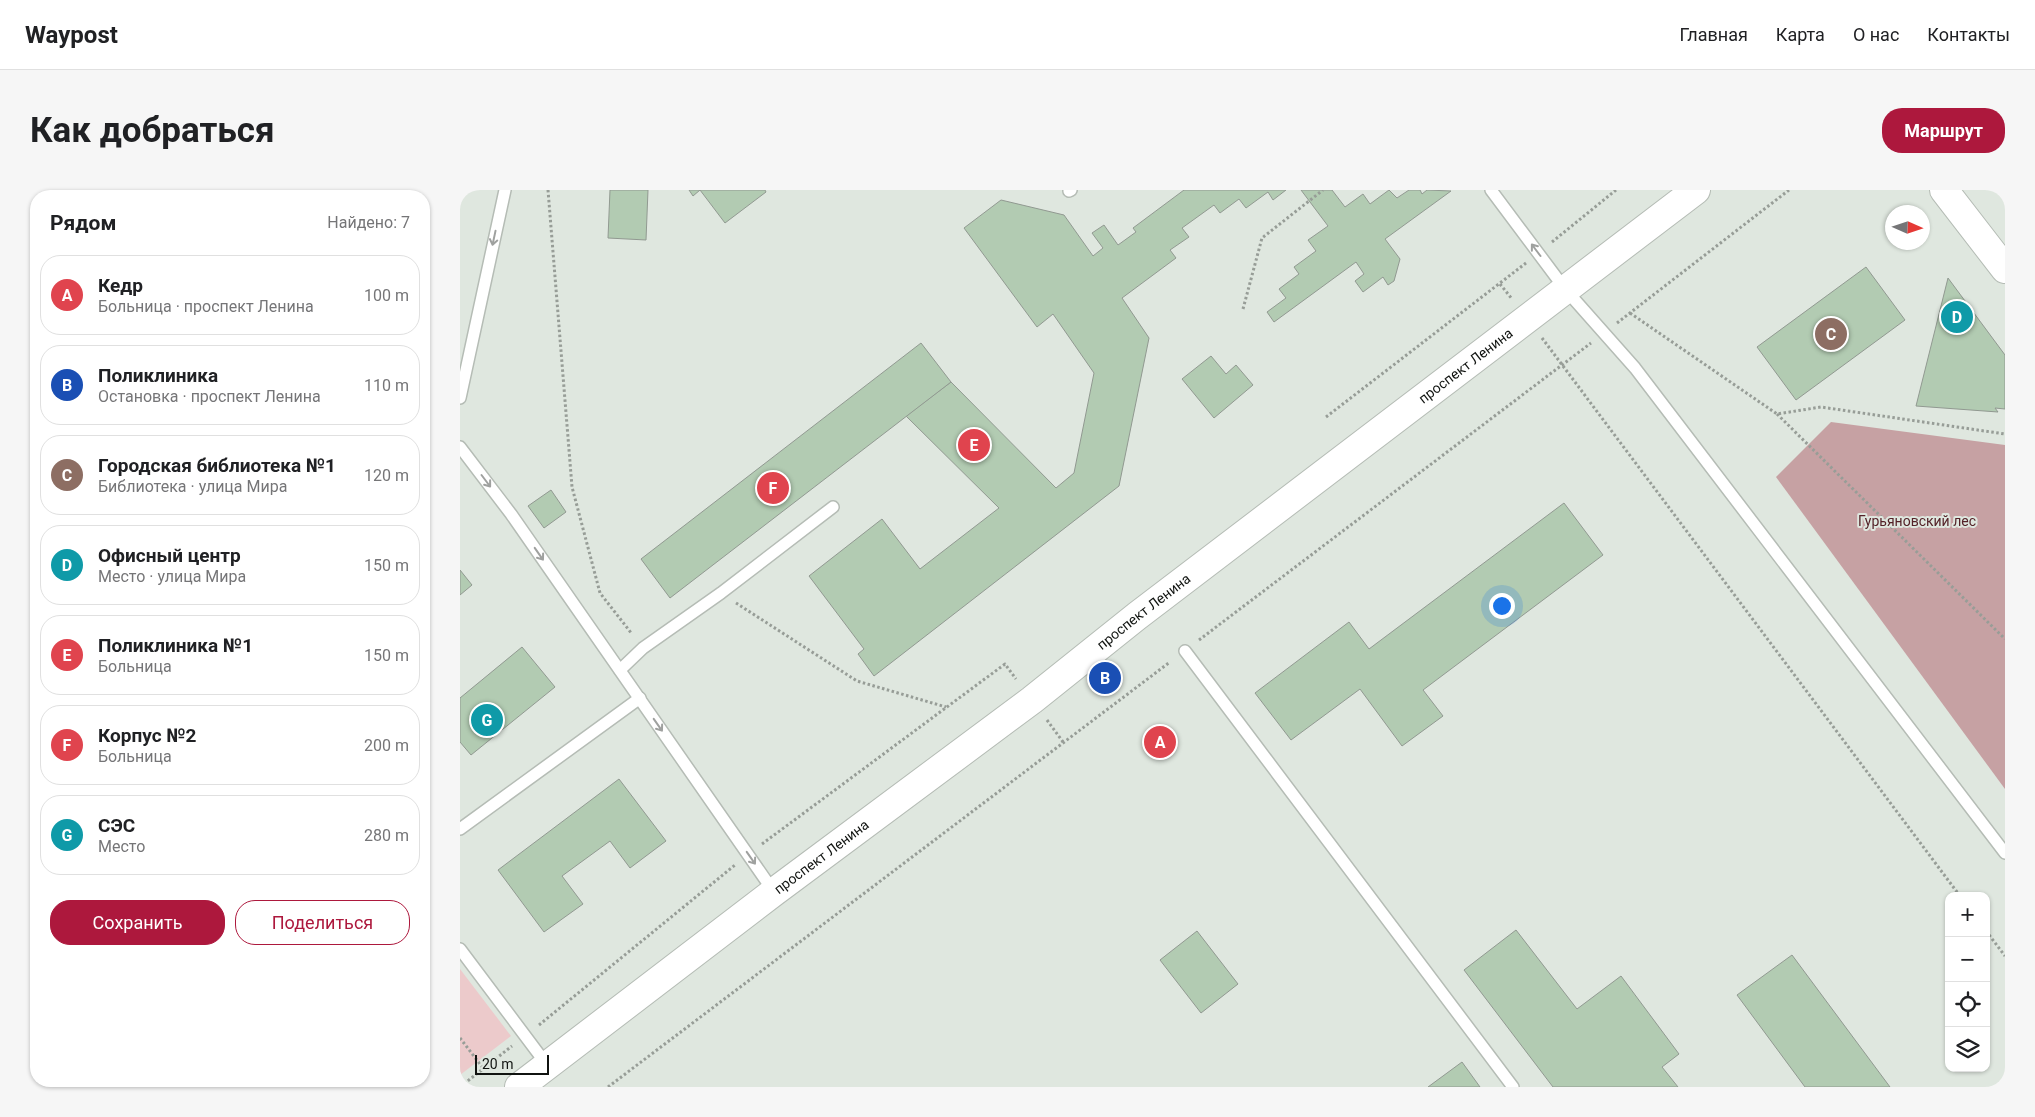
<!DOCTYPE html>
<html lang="ru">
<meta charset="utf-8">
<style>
body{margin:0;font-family:Roboto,sans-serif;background:#f6f6f6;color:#202124}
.controls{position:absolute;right:15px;bottom:15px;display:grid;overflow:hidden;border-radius:10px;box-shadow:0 1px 4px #0004}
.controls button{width:45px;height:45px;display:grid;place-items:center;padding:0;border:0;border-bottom:1px solid #e0e0e0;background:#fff;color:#202124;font:25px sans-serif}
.compass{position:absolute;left:1425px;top:15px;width:45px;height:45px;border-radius:50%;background:#fff;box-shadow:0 1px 4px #0004;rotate:93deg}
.scale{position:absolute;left:15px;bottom:12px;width:74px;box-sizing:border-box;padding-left:5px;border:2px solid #101310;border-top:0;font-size:14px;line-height:18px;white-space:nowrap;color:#101310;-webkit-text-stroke:4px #dfe7df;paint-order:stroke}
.you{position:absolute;left:1041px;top:415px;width:18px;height:18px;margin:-12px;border:4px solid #fff;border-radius:50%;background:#1a73e8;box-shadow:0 0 0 8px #1a73e833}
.badge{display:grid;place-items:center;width:32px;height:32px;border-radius:50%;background:#ad183d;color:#fff;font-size:16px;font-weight:700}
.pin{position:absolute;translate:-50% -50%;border:2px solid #fff;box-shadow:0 1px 5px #0006}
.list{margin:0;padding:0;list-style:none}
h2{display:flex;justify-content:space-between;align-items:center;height:65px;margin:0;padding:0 20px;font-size:21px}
h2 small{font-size:16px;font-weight:400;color:#757577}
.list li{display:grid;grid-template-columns:32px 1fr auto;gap:15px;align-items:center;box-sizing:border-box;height:80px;margin:0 10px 10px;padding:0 10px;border:1px solid #e0e0e0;border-radius:20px}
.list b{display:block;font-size:19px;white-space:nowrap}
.list p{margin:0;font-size:16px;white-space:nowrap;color:#757577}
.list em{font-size:16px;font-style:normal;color:#757577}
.actions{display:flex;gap:10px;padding:15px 20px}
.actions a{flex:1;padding:11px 0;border:1px solid #ad183d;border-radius:20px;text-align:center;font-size:18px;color:#ad183d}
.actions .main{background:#ad183d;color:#fff}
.icon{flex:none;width:28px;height:28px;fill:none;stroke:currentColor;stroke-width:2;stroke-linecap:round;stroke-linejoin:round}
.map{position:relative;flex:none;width:1545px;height:897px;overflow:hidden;border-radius:20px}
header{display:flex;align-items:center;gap:30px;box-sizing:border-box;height:70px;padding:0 25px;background:#fff;border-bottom:1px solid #e0e0e0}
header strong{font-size:24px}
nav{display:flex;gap:28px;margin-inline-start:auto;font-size:18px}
.intro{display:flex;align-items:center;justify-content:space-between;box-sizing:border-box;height:120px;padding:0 30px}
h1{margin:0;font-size:35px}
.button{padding:12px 22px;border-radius:20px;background:#ad183d;color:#fff;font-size:18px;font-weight:700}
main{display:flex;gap:30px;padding:0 30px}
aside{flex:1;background:#fff;border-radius:20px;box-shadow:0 1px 4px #0004}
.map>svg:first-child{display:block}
</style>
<header>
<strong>Waypost</strong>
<nav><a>Главная</a><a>Карта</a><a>О нас</a><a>Контакты</a></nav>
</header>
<div class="intro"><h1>Как добраться</h1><a class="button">Маршрут</a></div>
<main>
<aside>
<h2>Рядом<small>Найдено: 7</small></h2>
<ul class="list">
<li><span class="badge" style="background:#e0444e">A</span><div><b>Кедр</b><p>Больница · проспект Ленина</p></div><em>100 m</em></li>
<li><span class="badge" style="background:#1a4fb4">B</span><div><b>Поликлиника</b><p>Остановка · проспект Ленина</p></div><em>110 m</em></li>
<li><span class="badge" style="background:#8d6e63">C</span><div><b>Городская библиотека №1</b><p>Библиотека · улица Мира</p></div><em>120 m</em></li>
<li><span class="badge" style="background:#0f9aa8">D</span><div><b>Офисный центр</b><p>Место · улица Мира</p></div><em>150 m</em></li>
<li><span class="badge" style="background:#e0444e">E</span><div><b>Поликлиника №1</b><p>Больница</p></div><em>150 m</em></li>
<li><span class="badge" style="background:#e0444e">F</span><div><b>Корпус №2</b><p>Больница</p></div><em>200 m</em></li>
<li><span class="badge" style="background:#0f9aa8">G</span><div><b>СЭС</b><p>Место</p></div><em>280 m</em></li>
</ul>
<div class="actions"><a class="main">Сохранить</a><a>Поделиться</a></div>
</aside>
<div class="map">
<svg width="1545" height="897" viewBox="0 0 1545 897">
<rect width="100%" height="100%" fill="#dfe7df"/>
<path fill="#eccacb" d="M0 779 51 846 0 885Z"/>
<path fill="#c6a1a3" d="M1371 232 1545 255V599L1316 287Z"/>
<g fill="#b2cbb2" stroke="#919991">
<path d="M150 0H188L186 50 148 48Z"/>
<path d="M229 0H305L306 2 265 33 240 0 233 6Z"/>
<path d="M724 0H826L813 10 808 2 786 18 779 9 760 23 754 15 722 38 729 47 710 60 716 68 662 108 689 148 659 296 414 486 398 464 404 459 349 386 422 329 460 379 539 318 446 226 491 192 596 298 614 283 634 183 593 124 577 137 504 38 541 10 604 25 633 66 643 58 632 43 644 35 658 55 676 42 673 38Z"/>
<path d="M841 0H872L885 17 903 4 910 14 929 0 937 8 949 0H960L962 4 967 0 991 1 925 49 940 69 934 91 928 95 923 87 903 102 895 91 904 84 896 72 814 132 807 122 826 108 819 99 839 84 834 77 856 61 848 50 868 36Z"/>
<path d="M1406 77 1445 130 1336 210 1297 157Z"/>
<path d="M1488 88 1545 165V219L1535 218 1538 222 1456 216Z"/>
<path d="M461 153 491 192 210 408 181 369Z"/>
<path d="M751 166 766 184 776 175 793 195 754 228 722 189Z"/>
<path d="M91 300 106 322 84 338 68 316Z"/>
<path d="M1104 313 1143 365 963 500 983 526 942 556 900 499 831 550 795 503 889 432 909 459Z"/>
<path d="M0 380 12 395 0 405Z"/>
<path d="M62 457 95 497 11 565 0 552V508Z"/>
<path d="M159 589 206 651 170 678 150 651 102 686 123 714 84 742 38 680Z"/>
<path d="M1056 740 1117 819 1161 786 1219 864 1202 877 1218 897H1093L1004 780Z"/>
<path d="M737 741 778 794 741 823 700 770Z"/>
<path d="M1332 765 1430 897H1345L1277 805Z"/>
<path d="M1002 872 1020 897H968Z"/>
</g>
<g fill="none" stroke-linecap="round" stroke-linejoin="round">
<defs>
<g id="service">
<path d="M1031 0 1105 99 1175 178 1545 663"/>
<path d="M609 1 611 0"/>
<path d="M0 208 45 0"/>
<path d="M0 257 51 324 314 702"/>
<path d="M725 461 1053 897"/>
<path d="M160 480 183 458 261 403 373 317"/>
<path d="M0 639 180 508"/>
<path d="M0 759 87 875"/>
</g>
<path id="secondary" d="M1484 0 1545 79"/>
<g id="primary">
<path id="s1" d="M59 897 314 702 572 510 677 426 1236 0"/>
</g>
</defs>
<use href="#service" stroke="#b5bcb5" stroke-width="14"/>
<use href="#secondary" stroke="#b5bcb5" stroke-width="30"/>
<use href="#primary" stroke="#b5bcb5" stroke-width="30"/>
<g stroke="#979d97" stroke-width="3" stroke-dasharray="2.5 2.5" stroke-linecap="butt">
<path d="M88 0 112 297 140 403 172 444"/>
<path d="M1092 52 1156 0"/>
<path d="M1040 94 1052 109"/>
<path d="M783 119 802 48 863 0"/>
<path d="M1170 123 1317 224 1361 217 1545 244"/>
<path d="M1157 133 1329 0"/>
<path d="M1082 148 1500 706"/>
<path d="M1317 224 1545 449"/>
<path d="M866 227 1066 73"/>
<path d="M276 413 397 491 486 517"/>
<path d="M739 450 1131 153"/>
<path d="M587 530 603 552"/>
<path d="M302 654 545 474 556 489"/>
<path d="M1526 741 1545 766"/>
<path d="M79 835 275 675"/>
<path d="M0 848 23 878"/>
<path d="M0 897 52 856"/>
<path d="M148 897 710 472"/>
</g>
<use href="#service" stroke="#fff" stroke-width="11"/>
<use href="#secondary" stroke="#fff" stroke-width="28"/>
<use href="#primary" stroke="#fff" stroke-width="28"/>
</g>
<defs><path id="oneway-shaft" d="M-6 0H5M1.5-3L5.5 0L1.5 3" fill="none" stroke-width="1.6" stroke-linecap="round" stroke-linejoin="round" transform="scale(1.25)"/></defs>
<g stroke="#9fa19f">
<use href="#oneway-shaft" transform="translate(34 48) rotate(102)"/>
<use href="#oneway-shaft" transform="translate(1076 60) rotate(-127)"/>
<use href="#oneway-shaft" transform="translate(26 291) rotate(53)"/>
<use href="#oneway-shaft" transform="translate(79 364) rotate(55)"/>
<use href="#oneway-shaft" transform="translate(198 535) rotate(55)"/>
<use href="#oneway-shaft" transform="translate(291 668) rotate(55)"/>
</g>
<g text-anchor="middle" stroke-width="4" stroke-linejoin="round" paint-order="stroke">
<g font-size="14" fill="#101310" stroke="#dfe7df">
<text dy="5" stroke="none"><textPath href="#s1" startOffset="1190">проспект Ленина</textPath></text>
<text dy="5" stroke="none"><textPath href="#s1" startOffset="785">проспект Ленина</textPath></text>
<text dy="5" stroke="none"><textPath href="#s1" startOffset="380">проспект Ленина</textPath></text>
</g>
<g font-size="14" fill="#542228" stroke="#dfe7df">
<text x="1457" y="336">Гурьяновский лес</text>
</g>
</g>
</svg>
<div class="controls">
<button>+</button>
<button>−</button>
<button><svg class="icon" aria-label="locate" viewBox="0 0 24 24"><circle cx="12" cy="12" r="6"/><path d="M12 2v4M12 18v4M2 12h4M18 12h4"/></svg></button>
<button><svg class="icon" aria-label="layers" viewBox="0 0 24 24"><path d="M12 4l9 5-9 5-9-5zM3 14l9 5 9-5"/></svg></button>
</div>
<svg class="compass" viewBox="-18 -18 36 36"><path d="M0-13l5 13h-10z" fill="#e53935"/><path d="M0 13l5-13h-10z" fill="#757577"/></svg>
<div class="scale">20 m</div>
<div class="you"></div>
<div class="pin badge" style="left:700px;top:552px;background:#e0444e">A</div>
<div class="pin badge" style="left:645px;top:488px;background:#1a4fb4">B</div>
<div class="pin badge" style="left:1371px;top:144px;background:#8d6e63">C</div>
<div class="pin badge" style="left:1497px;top:127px;background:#0f9aa8">D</div>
<div class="pin badge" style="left:514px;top:255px;background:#e0444e">E</div>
<div class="pin badge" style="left:313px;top:298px;background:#e0444e">F</div>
<div class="pin badge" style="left:27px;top:530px;background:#0f9aa8">G</div>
</div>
</main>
